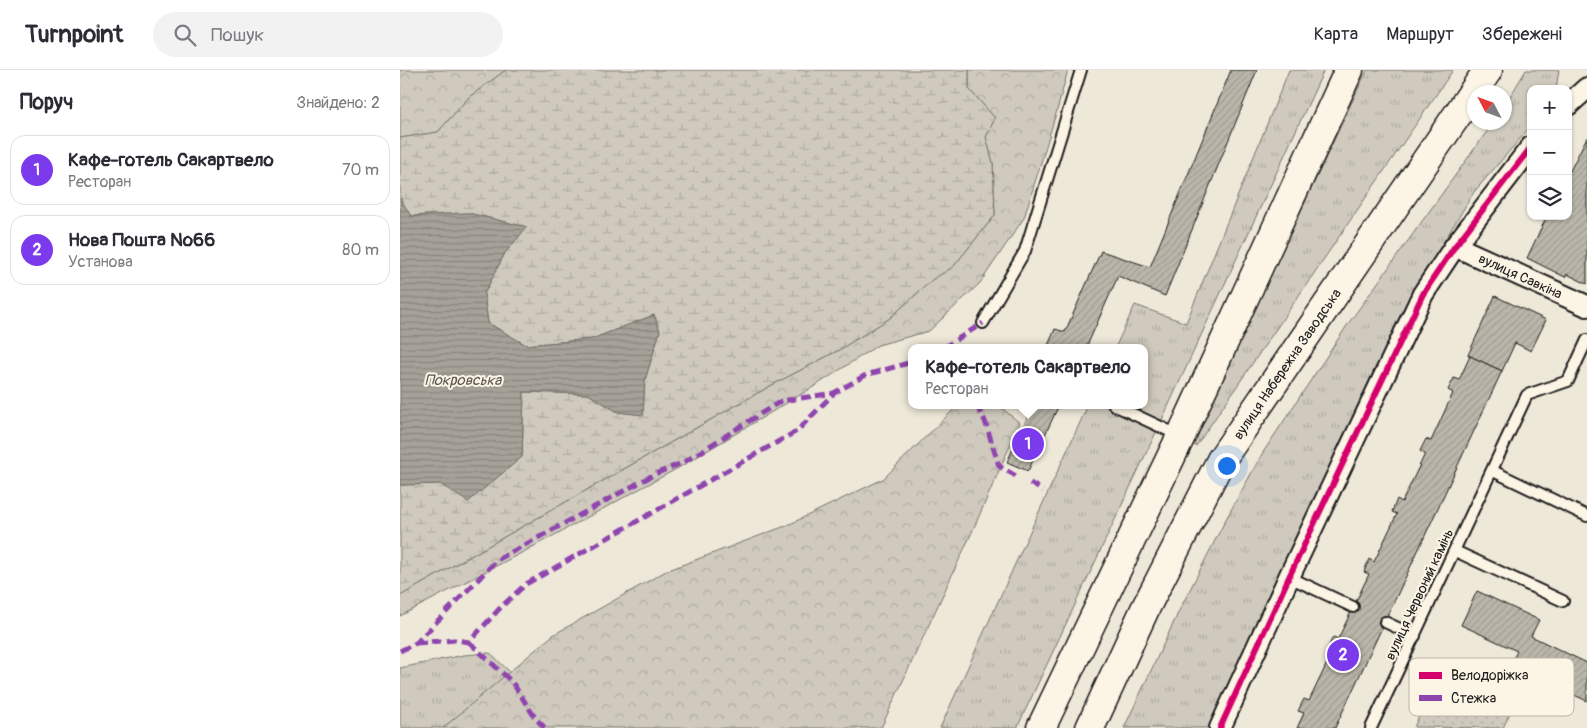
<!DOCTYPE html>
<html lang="uk">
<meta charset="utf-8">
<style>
body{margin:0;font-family:Pangolin,sans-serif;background:#f2f2f3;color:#2b2b33}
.controls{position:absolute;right:15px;top:15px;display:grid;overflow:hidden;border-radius:10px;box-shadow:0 1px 4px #0004}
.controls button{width:45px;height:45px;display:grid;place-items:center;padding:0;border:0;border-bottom:1px solid #e1e1e2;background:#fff;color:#2b2b33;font:25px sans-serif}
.compass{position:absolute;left:1067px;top:15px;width:45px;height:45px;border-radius:50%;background:#fff;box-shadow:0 1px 4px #0004;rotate:311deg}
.you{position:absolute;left:826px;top:395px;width:18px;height:18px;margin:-12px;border:4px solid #fff;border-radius:50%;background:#1a73e8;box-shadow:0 0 0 8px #1a73e833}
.badge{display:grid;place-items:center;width:32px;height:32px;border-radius:50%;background:#7c3aed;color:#fff;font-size:16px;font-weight:700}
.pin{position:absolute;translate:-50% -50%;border:2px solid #fff;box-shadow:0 1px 5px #0006}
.popup{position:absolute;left:508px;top:274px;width:240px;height:65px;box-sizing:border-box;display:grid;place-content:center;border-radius:10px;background:#fff;filter:drop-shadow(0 1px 4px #0005);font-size:16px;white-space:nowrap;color:#7c7c81}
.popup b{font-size:19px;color:#2b2b33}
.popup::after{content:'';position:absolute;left:50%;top:100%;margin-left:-10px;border:10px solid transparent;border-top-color:#fff}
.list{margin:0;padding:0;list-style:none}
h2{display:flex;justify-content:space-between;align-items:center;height:65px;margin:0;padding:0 20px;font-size:21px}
h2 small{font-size:16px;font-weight:400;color:#7c7c81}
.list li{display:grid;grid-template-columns:32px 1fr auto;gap:15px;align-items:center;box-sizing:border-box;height:70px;margin:0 10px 10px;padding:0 10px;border:1px solid #e1e1e2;border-radius:15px}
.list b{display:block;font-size:19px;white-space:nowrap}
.list p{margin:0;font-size:16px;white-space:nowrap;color:#7c7c81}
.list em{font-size:16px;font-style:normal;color:#7c7c81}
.icon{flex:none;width:28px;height:28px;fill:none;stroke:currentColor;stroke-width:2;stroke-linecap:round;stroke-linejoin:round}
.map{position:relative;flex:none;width:1187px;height:658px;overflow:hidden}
header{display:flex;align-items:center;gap:30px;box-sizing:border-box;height:70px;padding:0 25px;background:#fff;border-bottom:1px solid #e1e1e2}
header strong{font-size:24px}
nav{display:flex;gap:28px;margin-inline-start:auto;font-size:18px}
.search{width:350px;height:45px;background:#f2f2f3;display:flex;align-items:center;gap:12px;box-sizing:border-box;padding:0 18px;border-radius:28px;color:#7c7c81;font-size:19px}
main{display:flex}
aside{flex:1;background:#fff}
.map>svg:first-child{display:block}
</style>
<header>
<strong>Turnpoint</strong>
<div class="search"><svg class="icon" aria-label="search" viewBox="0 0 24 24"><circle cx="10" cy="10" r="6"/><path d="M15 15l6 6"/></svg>Пошук</div>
<nav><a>Карта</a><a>Маршрут</a><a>Збережені</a></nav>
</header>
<main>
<aside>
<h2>Поруч<small>Знайдено: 2</small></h2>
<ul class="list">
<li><span class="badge">1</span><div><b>Кафе-готель Сакартвело</b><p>Ресторан</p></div><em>70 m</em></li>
<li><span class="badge">2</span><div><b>Нова Пошта №66</b><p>Установа</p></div><em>80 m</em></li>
</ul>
</aside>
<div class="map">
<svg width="1187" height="658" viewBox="0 0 1187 658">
<defs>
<pattern id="grass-tufts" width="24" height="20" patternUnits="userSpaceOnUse" patternTransform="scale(1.25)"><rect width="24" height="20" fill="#cfcabd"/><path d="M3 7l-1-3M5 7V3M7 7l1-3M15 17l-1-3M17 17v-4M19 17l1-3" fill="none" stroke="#b1ada2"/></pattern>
<pattern id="forest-crowns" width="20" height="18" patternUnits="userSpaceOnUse" patternTransform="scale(1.25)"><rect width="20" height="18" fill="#cfcabd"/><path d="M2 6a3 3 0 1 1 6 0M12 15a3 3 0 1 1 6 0" fill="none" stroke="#b1ada2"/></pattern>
<pattern id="wetland-marsh" width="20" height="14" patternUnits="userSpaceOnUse" patternTransform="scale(1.25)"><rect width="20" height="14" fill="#cfcabd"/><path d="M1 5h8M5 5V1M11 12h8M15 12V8" fill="none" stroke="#b1ada2"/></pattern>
<pattern id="park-dots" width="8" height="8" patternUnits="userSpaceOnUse" patternTransform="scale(1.25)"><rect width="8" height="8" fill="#cfcabd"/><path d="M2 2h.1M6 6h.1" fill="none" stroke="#b1ada2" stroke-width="1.8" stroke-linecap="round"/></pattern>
<pattern id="water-rules" width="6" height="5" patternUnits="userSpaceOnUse" patternTransform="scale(1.25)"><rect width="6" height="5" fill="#a7a299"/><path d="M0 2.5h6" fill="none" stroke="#87837c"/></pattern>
<pattern id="building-hatch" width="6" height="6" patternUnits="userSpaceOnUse" patternTransform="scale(1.25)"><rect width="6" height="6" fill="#bab6aa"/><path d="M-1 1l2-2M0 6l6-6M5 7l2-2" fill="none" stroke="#9f9c92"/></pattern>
</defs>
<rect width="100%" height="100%" fill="#eee8d9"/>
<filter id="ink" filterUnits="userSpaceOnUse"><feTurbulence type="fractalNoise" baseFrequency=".02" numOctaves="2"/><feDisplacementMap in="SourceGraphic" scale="10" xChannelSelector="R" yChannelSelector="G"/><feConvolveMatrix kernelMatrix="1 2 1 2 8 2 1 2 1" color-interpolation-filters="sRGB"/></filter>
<g filter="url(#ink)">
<g fill="url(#grass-tufts)" stroke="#76736c">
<path d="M889 0H924L759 356 617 658H540L688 335H744V278H715L735 235 786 253Z"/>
<path d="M967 0H1053L796 376 791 374Z"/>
<path d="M1126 0H1159L1156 19H1131V56L1074 122 1032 191 977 294 808 658H724L780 539 826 449 862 384 948 254 1093 53 1104 52 1105 35Z"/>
<path d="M90 583 110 602 43 658H0V598L64 585Z"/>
</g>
<g fill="url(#forest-crowns)" stroke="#76736c">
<path d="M0 0H106L69 27 38 62 0 68Z"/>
<path d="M569 0H668L658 37 624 148 580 213 529 261 478 275 415 316 280 397 127 480 0 546V526L370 316 439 280 490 248 533 209 553 197 595 145 593 93 586 67 595 48 569 19Z"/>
<path d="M558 335H598L620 353 572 462 481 658H43L153 565 266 501 388 455 483 409Z"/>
</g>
<path fill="url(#wetland-marsh)" stroke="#76736c" d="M106 0H569V19L595 48 586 67 593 93 595 145 553 197 533 209 490 248 439 280 370 316 0 526V415L40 414 122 387 124 322 188 324 218 342 243 345 245 310 260 261 254 245 192 269 126 275 88 253 84 224 105 183 126 157 68 143 10 146 0 128V68L38 62 69 27Z"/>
<path fill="url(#park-dots)" stroke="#76736c" d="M1042 597 1114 634 1103 658 1014 657Z"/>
<path fill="url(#water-rules)" stroke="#6f6c67" d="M0 128 11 146 68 143 127 157 105 183 84 224 88 253 126 275 192 269 254 245 260 261 245 310 243 345 218 342 188 324 124 322 122 387 68 432 40 414 0 415Z"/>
<g fill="url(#building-hatch)" stroke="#1c1c1c">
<path d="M831 0H857L765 226 718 206 686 278H647L655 259 665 262 701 181 750 197Z"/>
<path d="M1187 67V214L1167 204 1165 207 1127 188 1147 146H1168V99L1170 101Z"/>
<path d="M1095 226 1146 250 1131 281 1115 273 1102 301 1068 285Z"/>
<path d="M1070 286 1102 301 935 658H897L904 643 898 641 904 629 909 631 932 583 927 580 933 567 938 569 969 504 964 502 969 489 974 492 997 444 992 442 997 429 1002 432 1025 384 1020 381 1026 369 1031 371 1053 323 1048 320 1054 308 1059 310Z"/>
<path d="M633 335H659L628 401 607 392Z"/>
<path d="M1077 521 1139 550 1131 566 1187 593V631L1110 595 1117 581 1061 555Z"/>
</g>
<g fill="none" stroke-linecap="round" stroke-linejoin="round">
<defs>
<g id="service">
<path d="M583 253 625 181 681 0"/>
<path d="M714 335 780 366"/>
<path d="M1093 401 1187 446"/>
<path d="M1055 481 1163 531"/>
<path d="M889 507 953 537"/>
<path d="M985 552 1015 566"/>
<path d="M971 658 1127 325 1168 311 1187 270"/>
</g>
<g id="minor">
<path d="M1168 35 1187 18"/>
<path id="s1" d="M1055 176 1187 236"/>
<path d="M820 658 889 507 1023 224 1055 176 1131 77"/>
</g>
<g id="secondary">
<path d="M641 658 781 366 949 0"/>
<path id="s2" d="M690 658 745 539 821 390 1088 0"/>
</g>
</defs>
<use href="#service" stroke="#1c1c1c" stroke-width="14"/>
<use href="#minor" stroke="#1c1c1c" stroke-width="24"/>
<use href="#secondary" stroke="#1c1c1c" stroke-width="31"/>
<use href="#service" stroke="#fcf5e5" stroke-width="10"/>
<use href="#minor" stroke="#fcf5e5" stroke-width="20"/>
<use href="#secondary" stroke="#fcf5e5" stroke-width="28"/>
<g stroke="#8e44ad" stroke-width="5" stroke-dasharray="10 5" stroke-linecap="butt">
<path d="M543 278 583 253"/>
<path d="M576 335 585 351 599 396 616 406"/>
<path d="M630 413 643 421"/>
<path d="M69 572 112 612 136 649 145 658"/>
<path d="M16 573 55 570 69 572 102 536 126 514 397 361 435 322"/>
<path d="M0 581 16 573 97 490 255 404 284 392 381 331 434 323 466 305 512 292"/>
</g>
<defs>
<path id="cycleway" d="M820 658 889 507 1023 224 1055 176 1131 77"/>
</defs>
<use href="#cycleway" stroke="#fcf5e5" stroke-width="9"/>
<use href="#cycleway" stroke="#d6006c" stroke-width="6"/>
</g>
</g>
<g text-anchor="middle" stroke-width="4" stroke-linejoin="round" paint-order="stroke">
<g font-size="14" fill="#1c1c1c" stroke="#fcf5e5">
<text dy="5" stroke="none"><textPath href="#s1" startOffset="72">вулиця Савкіна</textPath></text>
<text dy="5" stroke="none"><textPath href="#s2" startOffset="415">вулиця Набережна Заводська</textPath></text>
<text transform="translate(1019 524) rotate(-65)" y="5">вулиця Червоний камінь</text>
</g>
<g font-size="15" font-style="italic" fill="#5b5854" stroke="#fcf5e5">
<text x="63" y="315">Покровська</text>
</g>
</g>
<rect x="1009" y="588" width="165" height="58" rx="8" fill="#fcf5e5" stroke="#b9b4a9" stroke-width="1"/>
<rect x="1019" y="602" width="23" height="7" fill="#d6006c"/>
<rect x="1019" y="625" width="23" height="6" fill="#8e44ad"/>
<g font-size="14" fill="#1c1c1c">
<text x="1051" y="610">Велодоріжка</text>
<text x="1051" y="633">Стежка</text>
</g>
</svg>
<div class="controls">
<button>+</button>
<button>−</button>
<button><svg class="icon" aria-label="layers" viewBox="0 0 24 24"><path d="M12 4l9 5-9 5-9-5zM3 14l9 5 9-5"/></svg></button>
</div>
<svg class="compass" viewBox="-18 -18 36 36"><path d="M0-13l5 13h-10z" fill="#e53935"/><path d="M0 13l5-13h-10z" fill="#7c7c81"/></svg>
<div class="you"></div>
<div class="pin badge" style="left:628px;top:374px">1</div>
<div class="popup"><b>Кафе-готель Сакартвело</b>Ресторан</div>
<div class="pin badge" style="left:943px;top:585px">2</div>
</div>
</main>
